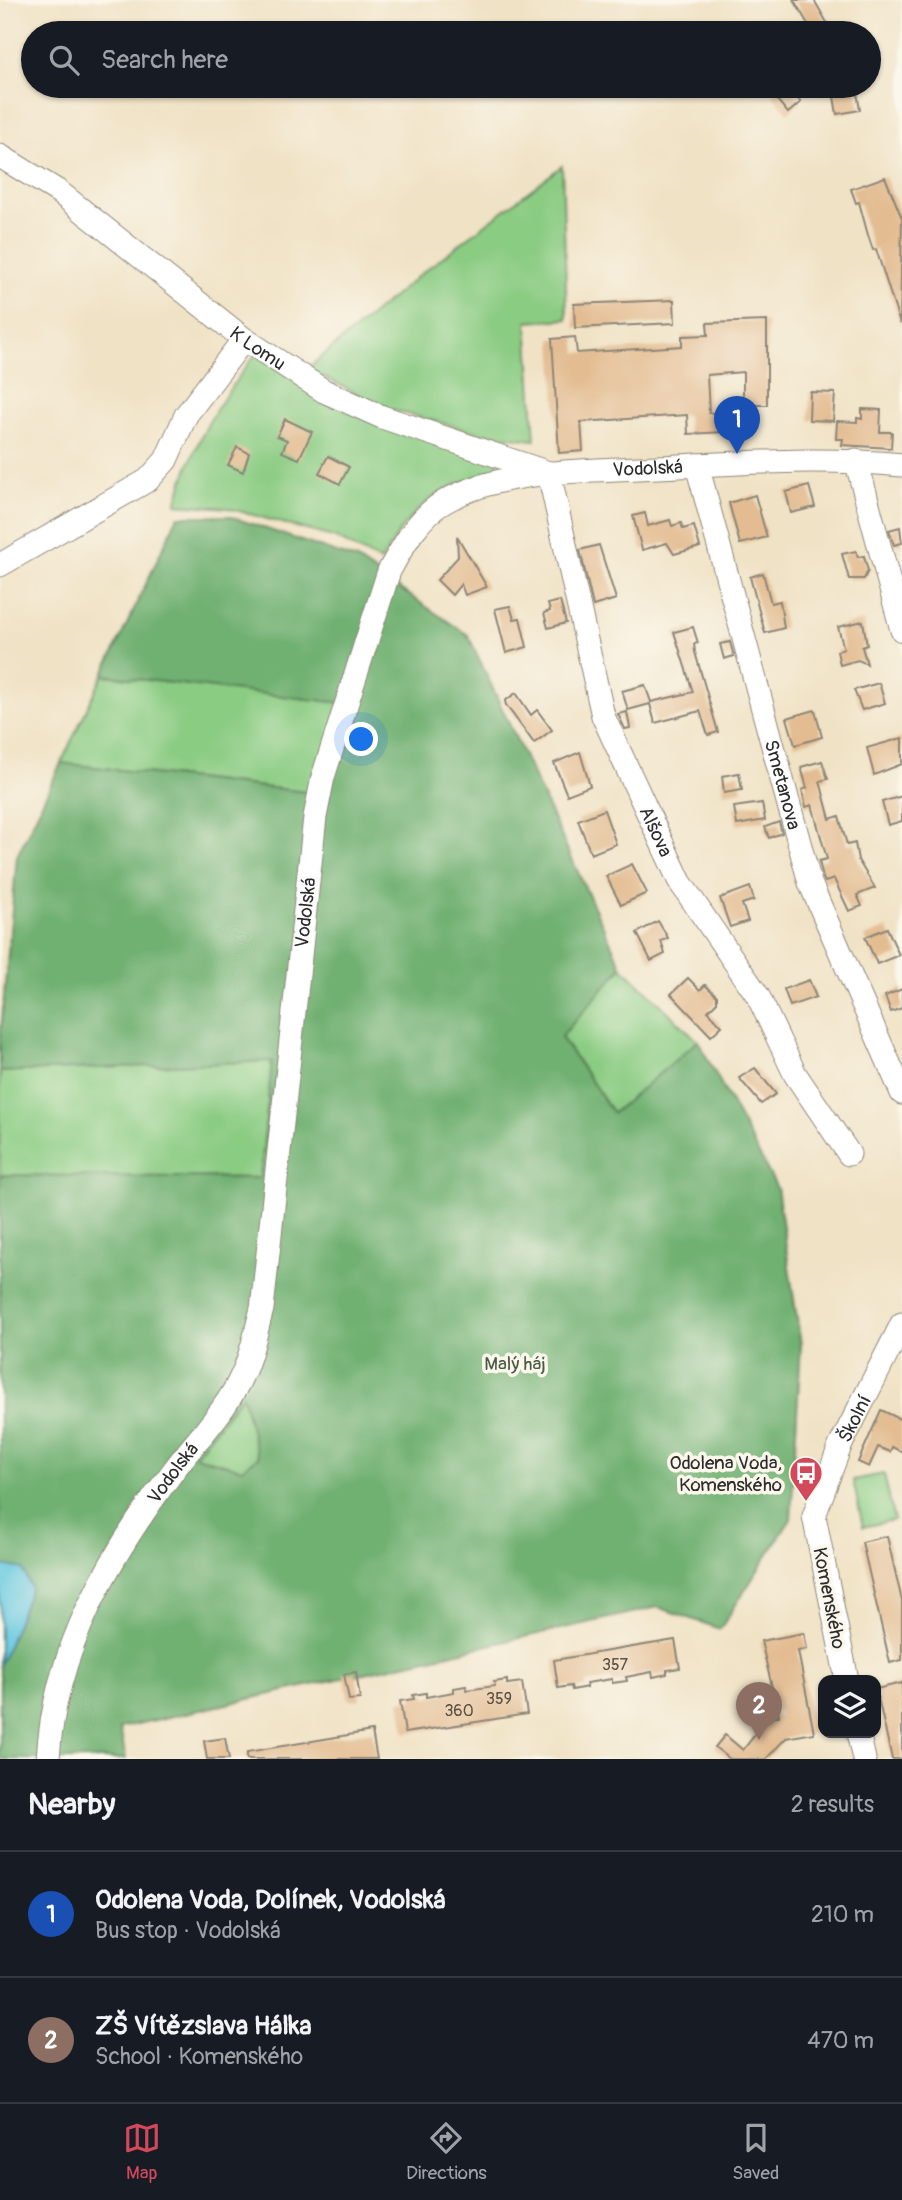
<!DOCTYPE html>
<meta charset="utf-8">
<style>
body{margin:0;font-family:Pangolin,sans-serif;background:#242831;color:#f1f3f6}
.controls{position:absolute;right:21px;bottom:21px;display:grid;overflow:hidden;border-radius:14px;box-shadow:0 2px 5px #0004}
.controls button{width:63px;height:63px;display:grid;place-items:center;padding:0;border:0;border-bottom:2px solid #363941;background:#171b24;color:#f1f3f6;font:35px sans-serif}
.you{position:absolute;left:362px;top:740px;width:24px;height:24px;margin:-18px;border:5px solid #fff;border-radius:50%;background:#1a73e8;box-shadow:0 0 0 10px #1a73e833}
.badge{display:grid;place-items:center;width:46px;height:46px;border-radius:50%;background:#d1495b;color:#fff;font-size:23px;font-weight:700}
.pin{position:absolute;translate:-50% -58px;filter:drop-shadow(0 2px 4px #0008)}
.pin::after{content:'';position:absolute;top:37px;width:24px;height:21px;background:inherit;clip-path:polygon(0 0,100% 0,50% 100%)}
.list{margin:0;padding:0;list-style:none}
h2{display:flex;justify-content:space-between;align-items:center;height:91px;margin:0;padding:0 28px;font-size:30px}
h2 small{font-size:23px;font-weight:400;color:#9ea1a6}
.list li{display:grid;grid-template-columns:46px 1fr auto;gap:21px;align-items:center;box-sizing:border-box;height:126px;padding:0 28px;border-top:2px solid #363941}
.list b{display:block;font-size:26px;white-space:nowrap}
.list p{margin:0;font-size:23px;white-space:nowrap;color:#9ea1a6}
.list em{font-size:23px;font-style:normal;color:#9ea1a6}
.icon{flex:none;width:38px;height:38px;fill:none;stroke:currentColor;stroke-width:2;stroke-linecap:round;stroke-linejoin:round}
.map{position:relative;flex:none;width:902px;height:1759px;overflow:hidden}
.search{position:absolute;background:#171b24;box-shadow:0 2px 5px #0004;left:21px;right:21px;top:21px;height:77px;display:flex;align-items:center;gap:18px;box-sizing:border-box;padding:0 24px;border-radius:38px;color:#9ea1a6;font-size:26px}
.sheet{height:343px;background:#171b24}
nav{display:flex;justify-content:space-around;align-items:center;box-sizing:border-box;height:98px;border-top:2px solid #363941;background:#171b24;font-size:19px;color:#9ea1a6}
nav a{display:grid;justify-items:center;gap:4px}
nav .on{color:#d1495b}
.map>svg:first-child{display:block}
</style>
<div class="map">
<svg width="902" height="1759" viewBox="0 0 902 1759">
<rect width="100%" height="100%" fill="#fbf7ec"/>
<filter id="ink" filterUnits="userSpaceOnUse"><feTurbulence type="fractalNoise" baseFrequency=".0143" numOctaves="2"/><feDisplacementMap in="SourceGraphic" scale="14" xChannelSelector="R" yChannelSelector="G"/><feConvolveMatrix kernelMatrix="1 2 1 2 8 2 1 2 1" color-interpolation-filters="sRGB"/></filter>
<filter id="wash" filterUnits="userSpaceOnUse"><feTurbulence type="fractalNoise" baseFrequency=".00686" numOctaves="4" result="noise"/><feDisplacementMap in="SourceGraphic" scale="28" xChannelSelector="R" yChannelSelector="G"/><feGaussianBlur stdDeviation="1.57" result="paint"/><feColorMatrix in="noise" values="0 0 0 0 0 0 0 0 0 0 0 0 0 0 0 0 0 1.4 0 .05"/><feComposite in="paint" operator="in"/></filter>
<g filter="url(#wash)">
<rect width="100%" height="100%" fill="#f0e2c5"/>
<g fill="#8bcc83" stroke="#5b7c57" stroke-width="2">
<path d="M562 166 567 319 527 322 535 440 480 433 388 409 307 369 423 272Z"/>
<path d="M256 354 498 460V469C439 487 410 506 381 562L336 538 228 508 176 504C193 442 217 404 256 354Z"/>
<path d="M103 675 343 703 315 793 61 763Z"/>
<path d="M622 967 698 1041 613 1113 561 1037Z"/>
<path d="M272 1061 261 1178 0 1175V1072Z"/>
<path d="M242 1394 258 1458 242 1469 195 1456Z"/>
<path d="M884 1474 894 1520 863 1527 853 1480Z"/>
</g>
<path fill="#70b071" stroke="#4e6e4e" stroke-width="2" fill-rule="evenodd" d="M178 516H229L357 560 468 635 622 967 561 1037 613 1113 698 1041 777 1188 801 1345 791 1519 720 1629 658 1607 120 1728 126 1759H0V1665L31 1588 4 1565 0 1570V1175L260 1178 272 1061 0 1072V1039L17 856 61 763 314 793 342 703 103 675ZM242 1395 258 1457 242 1469 195 1456Z"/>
<path fill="#62c7e0" stroke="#467986" stroke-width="2" d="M3 1565 23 1569 31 1588 0 1665V1570Z"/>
<g id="blocks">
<g fill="#e3bc91">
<path d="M794 0H814L833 33H813Z"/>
<path d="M782 86H787L801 102 788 113 772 94Z"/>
<path d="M856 87 860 110 837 114 833 91Z"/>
<path d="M885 177 902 218 900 324 876 249 873 250 868 235 859 202 856 203 851 189Z"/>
<path d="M674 300 675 323 575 328 574 304Z"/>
<path d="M767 321V405H743V372L707 375 709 413 743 411 744 431 688 434 687 415 581 422 583 451 559 453 552 339 575 337 577 353 682 346V336L708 335 707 323Z"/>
<path d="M810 392 835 393 833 421 809 420Z"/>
<path d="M862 409 881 410 880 432H892L891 448 842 445 843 439H836L837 421 857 422V418L862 419Z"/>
<path d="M285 419 312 432 299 459 282 452 287 440 277 436Z"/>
<path d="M237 447 249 453 243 472 228 465Z"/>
<path d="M328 456 349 467 340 484 319 473Z"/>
<path d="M809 486 815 507 791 513 786 492Z"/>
<path d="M755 495 767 537 740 544 729 503Z"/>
<path d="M645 513 648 526 670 520 672 526 681 523 683 529 694 526 700 547 674 554 667 543 642 550 633 516Z"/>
<path d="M900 527 902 543 894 545 889 530Z"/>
<path d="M457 536 487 587 465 595 461 584 452 595 437 580 458 557Z"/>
<path d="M599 545 616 599 593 606 580 550Z"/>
<path d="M856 551 858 557 864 556 868 571 864 579H849L842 554Z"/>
<path d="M763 573 771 603 780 601 784 628 765 633 750 577Z"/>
<path d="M560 601 566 623 548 628 544 613 550 611 548 604Z"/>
<path d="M510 606 514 619 520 618 527 647 506 653 495 609Z"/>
<path d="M863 621 867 645 862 647 867 664 858 660 840 665 837 651 844 649 838 627Z"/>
<path d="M693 627 698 643 694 644 695 652 718 732 708 735 700 711 655 723 650 704 628 710 622 691 645 685 651 702 693 692 674 632Z"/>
<path d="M730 642 734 656 724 659 720 644Z"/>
<path d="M879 683 885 703 862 710 854 690Z"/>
<path d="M516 693 531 715 537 710 552 730 534 743 506 705 505 701Z"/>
<path d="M815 710 822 737 795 745 787 718Z"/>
<path d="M627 712 630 728 625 729 618 714Z"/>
<path d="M902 738V764L874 775 867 748Z"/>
<path d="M580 752 590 786 567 795 554 763Z"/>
<path d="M822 761 828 779 820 781 830 819 839 816 847 845 855 843 858 860 875 888 857 895 862 906 849 911 834 879 825 882 823 878 819 861 827 859 812 805 806 807 802 790 807 788 801 767Z"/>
<path d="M739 773 742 790 724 793 722 776Z"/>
<path d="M902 796V821L888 825 882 802Z"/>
<path d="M762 803 765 820 737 825 734 807Z"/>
<path d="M604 810 616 844 591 854 578 820Z"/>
<path d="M779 822 782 833 769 838 765 827Z"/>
<path d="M632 864 647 893 621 905 606 876Z"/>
<path d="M750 887 754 900 742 904 748 921 730 927 720 898Z"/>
<path d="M658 921 668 938 661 941 665 954 651 961 637 933Z"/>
<path d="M887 928 899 955 877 964 865 937Z"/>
<path d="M688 978 700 990 705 985 717 996V1002L708 1011 722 1026 711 1036 671 994Z"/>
<path d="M809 980 816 997 790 1006 784 989Z"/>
<path d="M902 989V1008L891 1012 885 996Z"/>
<path d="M755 1068 776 1094 761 1104 739 1078Z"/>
<path d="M881 1410 902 1420V1452L892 1447 890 1452 878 1447 869 1467 858 1462Z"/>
<path d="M887 1536 902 1601V1660L890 1663 862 1542Z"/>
<path d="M804 1633 807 1649 798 1651 814 1733 786 1738 766 1759H730L715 1747 725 1735 743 1750 768 1718 779 1716 761 1641Z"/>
<path d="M675 1640 680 1668 667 1670V1674L653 1677 652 1672 626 1677 627 1681 612 1683V1679L586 1683 587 1687 572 1690 571 1686 558 1688 554 1660Z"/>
<path d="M356 1672 360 1699 349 1700 344 1674Z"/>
<path d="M507 1680V1684L522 1682 527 1714 405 1733 400 1701 414 1699 413 1695 426 1693V1697L454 1692V1688L466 1686 467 1690 495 1686 494 1682Z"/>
<path d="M902 1683V1759H892L876 1689Z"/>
<path d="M372 1731 377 1759H247V1752Z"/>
<path d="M225 1738 229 1759H207L204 1741Z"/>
</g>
</g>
</g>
<g filter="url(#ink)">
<use href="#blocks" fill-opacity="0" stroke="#8e8678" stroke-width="2"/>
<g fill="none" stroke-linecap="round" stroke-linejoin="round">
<defs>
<g id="minor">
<path id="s1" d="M0 156 59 192 244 339 324 391 382 417 549 473"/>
<path d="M856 460 902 630"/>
<path id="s2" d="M697 465 810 883 902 1093"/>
<path id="s3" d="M549 473 603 716 680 882 758 996 795 1074 849 1154"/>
<path d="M0 565 148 480 166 460 186 415 244 339"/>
<path id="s4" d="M847 1680 814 1516 840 1446 902 1324"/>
<path d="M858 1733 864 1759"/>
<path id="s5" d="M48 1759C54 1650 110 1555 174 1470 196 1440 227 1410 242 1375 252 1355 256 1330 262 1309L315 817 323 777 389 571C403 546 418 517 444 502 503 468 592 471 658 467 739 463 821 457 902 465"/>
</g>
</defs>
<use href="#minor" stroke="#8e8678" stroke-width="25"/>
<use href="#minor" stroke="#fff" stroke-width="23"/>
</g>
</g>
<defs>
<symbol id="bus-pin" viewBox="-11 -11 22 30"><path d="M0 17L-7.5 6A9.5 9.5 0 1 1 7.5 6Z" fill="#d1495b" stroke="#fbf7ec"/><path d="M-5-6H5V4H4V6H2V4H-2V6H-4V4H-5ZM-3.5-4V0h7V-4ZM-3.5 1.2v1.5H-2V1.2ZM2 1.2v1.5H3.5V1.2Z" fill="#fff"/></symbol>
</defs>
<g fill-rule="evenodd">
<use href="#bus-pin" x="787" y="1454" width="38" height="52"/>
</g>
<g text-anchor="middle" stroke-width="7" stroke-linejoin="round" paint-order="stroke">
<g font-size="16" fill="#594f44">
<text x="615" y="1670">357</text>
<text x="499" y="1704">359</text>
<text x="459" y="1716">360</text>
</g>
<g font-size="19" fill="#2b2b2b" stroke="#fbf7ec">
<text dy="7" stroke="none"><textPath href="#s1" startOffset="322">K Lomu</textPath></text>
<text dy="7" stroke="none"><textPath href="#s5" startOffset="1556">Vodolská</textPath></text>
<text dy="7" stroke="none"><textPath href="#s2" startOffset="331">Smetanova</textPath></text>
<text dy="7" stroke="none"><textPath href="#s3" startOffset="376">Alšova</textPath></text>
<text dy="7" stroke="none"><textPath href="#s5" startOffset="905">Vodolská</textPath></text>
<text dy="7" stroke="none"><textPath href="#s4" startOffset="273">Školní</textPath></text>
<text dy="7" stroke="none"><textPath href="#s5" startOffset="317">Vodolská</textPath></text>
<text transform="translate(830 1598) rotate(79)" y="7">Komenského</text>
</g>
<g font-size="19" fill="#485b45" stroke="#fbf7ec">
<text x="515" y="1370">Malý háj</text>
</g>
<g font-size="19" fill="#2b2b2b" stroke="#fbf7ec" text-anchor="end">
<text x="782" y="1469">Odolena Voda,<tspan x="782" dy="22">Komenského</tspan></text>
</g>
</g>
</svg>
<div class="controls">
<button><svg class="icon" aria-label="layers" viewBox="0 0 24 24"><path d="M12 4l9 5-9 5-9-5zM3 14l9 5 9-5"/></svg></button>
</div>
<div class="you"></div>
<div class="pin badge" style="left:737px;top:454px;background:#1a4fb4">1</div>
<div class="pin badge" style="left:759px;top:1740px;background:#8d6e63">2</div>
<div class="search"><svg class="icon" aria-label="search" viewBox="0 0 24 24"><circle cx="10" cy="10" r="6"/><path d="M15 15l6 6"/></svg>Search here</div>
</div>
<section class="sheet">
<h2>Nearby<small>2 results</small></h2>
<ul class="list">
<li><span class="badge" style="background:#1a4fb4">1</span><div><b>Odolena Voda, Dolínek, Vodolská</b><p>Bus stop · Vodolská</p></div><em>210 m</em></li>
<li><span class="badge" style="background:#8d6e63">2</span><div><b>ZŠ Vítězslava Hálka</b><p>School · Komenského</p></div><em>470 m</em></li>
</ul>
</section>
<nav>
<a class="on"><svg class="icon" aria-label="map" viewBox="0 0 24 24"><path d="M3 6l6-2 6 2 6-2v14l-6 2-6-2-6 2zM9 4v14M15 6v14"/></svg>Map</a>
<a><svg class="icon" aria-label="directions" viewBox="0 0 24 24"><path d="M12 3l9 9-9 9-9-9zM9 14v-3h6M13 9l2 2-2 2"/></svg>Directions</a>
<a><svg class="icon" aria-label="saved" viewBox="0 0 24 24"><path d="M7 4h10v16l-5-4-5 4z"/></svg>Saved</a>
</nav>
